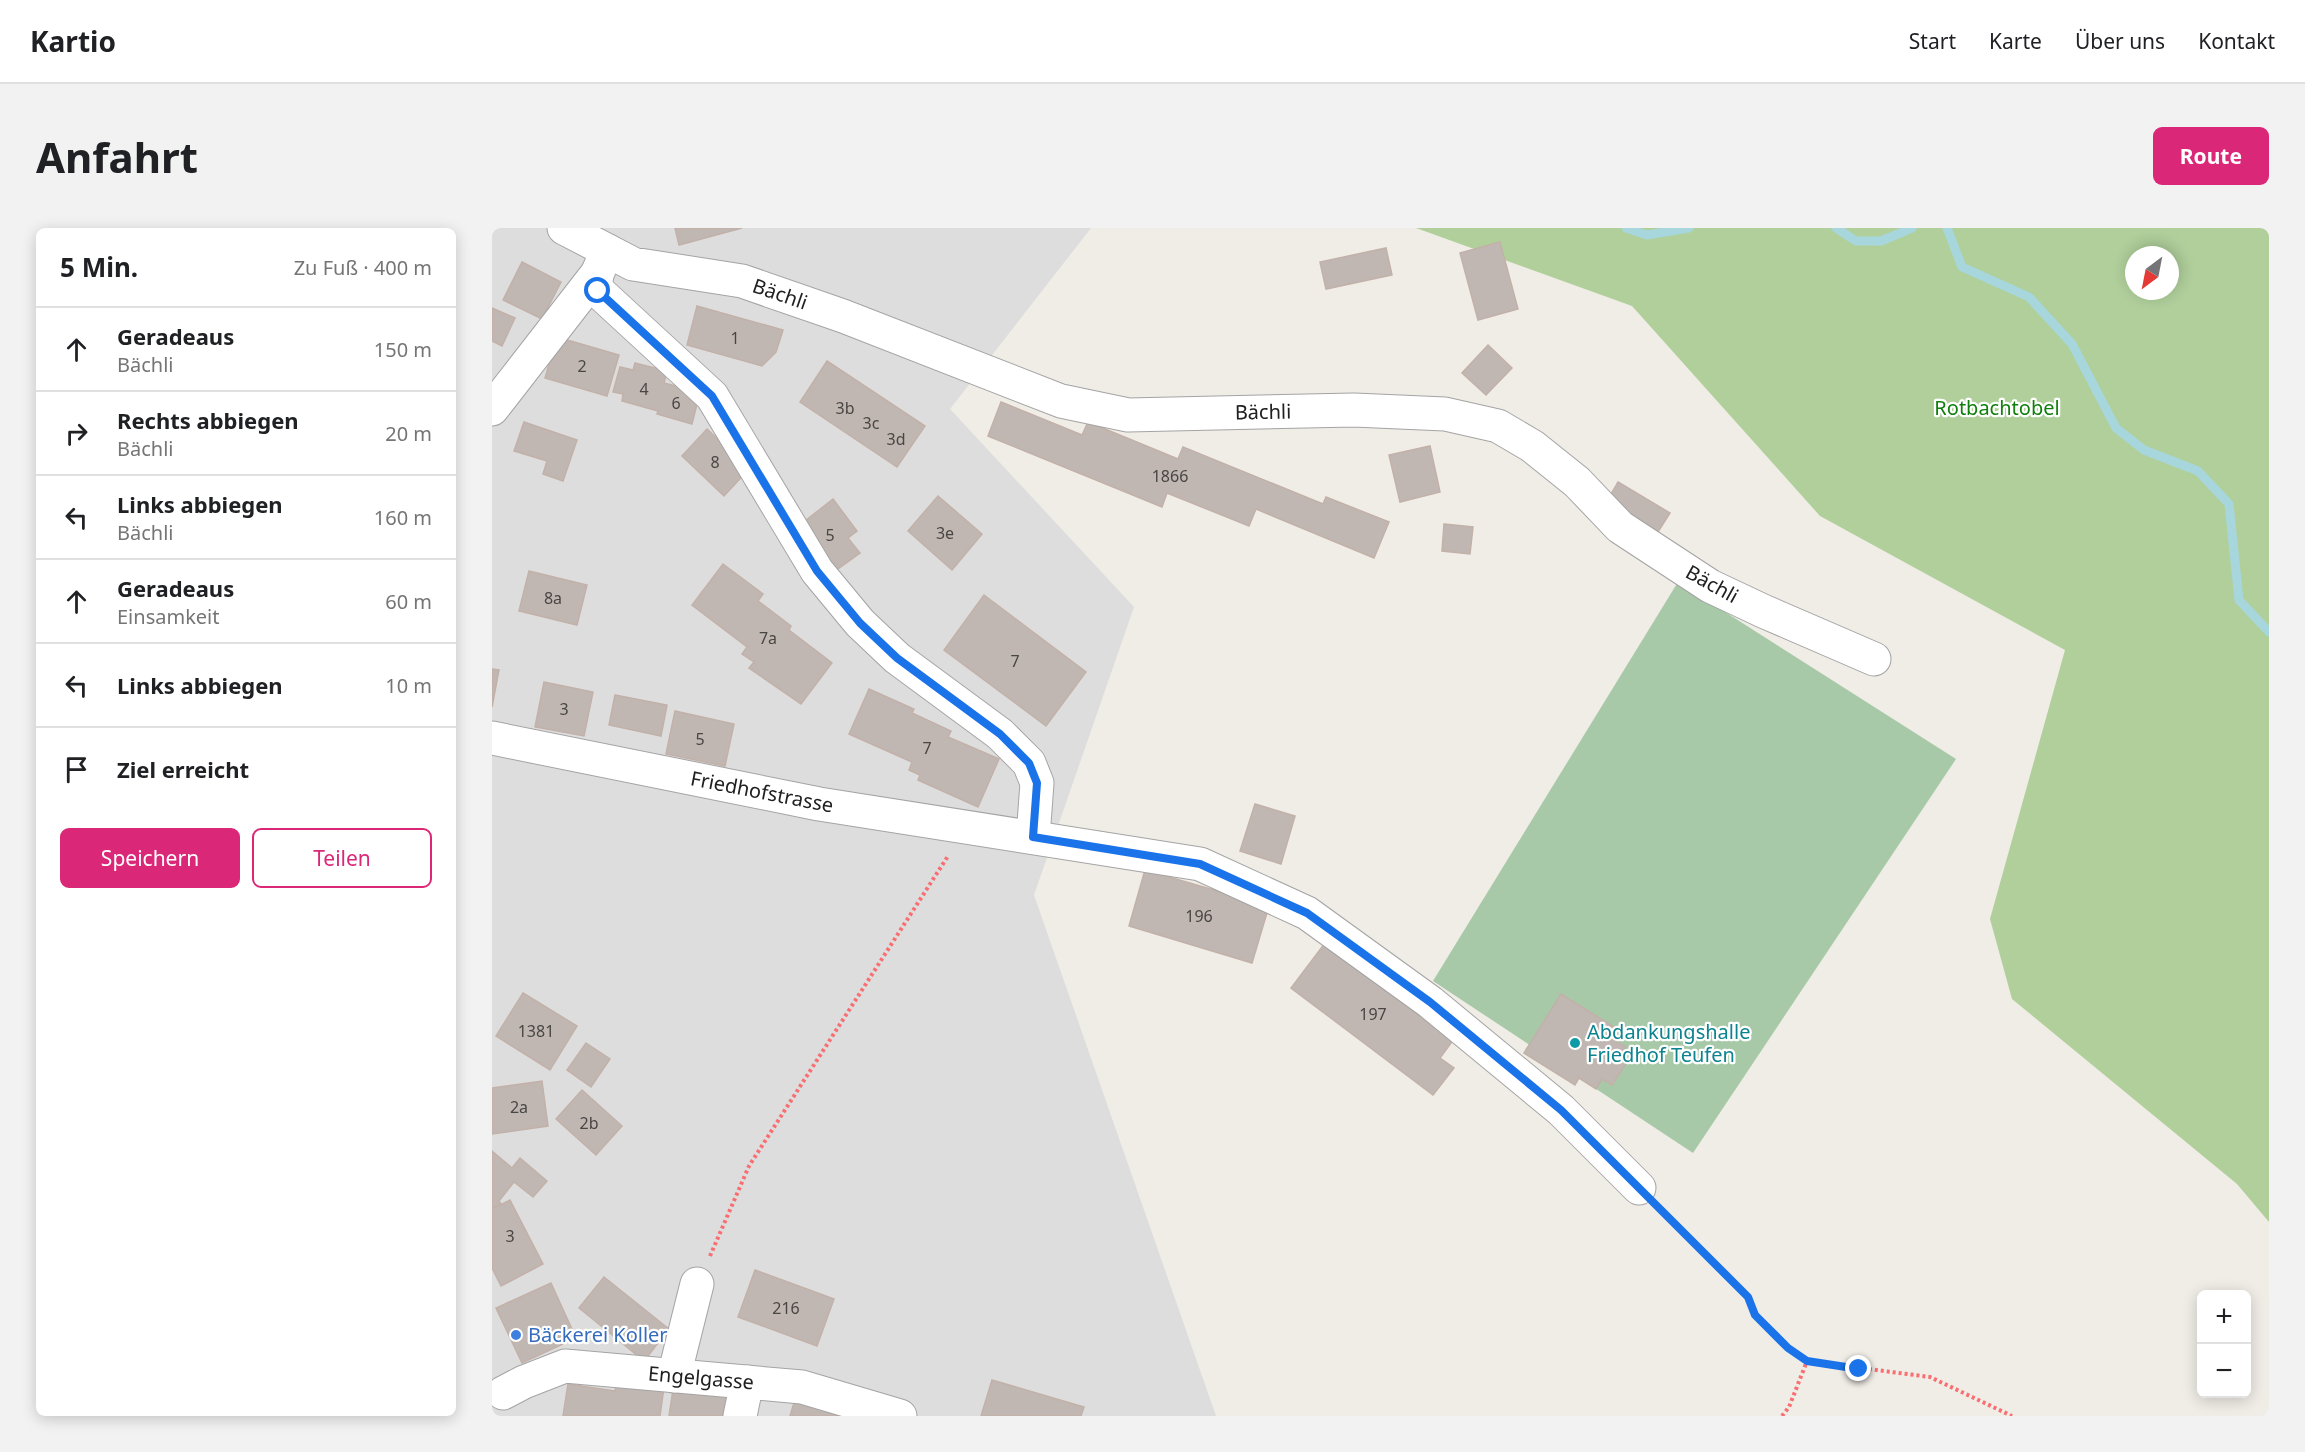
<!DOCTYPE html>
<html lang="de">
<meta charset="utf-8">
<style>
body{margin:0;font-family:"Noto Sans",sans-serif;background:#f2f2f2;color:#202124}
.controls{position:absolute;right:18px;bottom:18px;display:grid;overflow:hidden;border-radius:9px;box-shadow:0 3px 15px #0003}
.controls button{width:54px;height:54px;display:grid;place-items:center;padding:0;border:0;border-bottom:2px solid #e0e0e0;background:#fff;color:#202124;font:30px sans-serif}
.compass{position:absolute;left:1633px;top:18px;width:54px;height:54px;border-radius:50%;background:#fff;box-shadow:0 3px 15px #0003;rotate:212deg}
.stop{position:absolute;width:18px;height:18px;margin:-14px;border:4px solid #1a73e8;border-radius:50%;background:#fff}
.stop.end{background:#1a73e8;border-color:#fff;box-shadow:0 2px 6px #0008}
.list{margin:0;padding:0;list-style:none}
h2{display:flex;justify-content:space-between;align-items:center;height:78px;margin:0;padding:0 24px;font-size:26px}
h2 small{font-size:20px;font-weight:400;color:#757577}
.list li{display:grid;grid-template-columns:39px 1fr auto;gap:18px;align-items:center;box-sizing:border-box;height:84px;padding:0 24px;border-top:2px solid #e0e0e0}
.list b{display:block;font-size:22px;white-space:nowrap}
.list p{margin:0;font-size:20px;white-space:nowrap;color:#757577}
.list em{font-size:20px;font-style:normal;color:#757577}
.actions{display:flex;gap:12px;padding:18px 24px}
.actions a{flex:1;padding:14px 0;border:2px solid #db2777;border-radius:9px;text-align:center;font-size:21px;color:#db2777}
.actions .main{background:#db2777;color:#fff}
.icon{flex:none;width:33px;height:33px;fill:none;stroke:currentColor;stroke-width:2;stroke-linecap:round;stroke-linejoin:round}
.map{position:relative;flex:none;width:1777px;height:1188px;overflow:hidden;border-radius:9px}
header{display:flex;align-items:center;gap:36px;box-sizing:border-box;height:84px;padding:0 30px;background:#fff;border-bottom:2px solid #e0e0e0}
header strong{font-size:28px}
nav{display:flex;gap:33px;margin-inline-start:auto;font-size:21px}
.intro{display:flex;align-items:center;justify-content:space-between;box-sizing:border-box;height:144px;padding:0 36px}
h1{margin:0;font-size:42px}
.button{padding:15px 27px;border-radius:9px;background:#db2777;color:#fff;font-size:21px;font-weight:700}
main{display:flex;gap:36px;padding:0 36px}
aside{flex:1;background:#fff;border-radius:9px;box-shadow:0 3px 15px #0003}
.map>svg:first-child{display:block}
</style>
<header>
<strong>Kartio</strong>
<nav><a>Start</a><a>Karte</a><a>Über uns</a><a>Kontakt</a></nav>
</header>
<div class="intro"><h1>Anfahrt</h1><a class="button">Route</a></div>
<main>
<aside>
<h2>5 Min.<small>Zu Fuß · 400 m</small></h2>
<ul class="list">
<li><svg class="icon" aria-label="ahead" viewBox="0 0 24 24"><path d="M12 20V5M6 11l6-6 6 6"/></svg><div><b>Geradeaus</b><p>Bächli</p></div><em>150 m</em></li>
<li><svg class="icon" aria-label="right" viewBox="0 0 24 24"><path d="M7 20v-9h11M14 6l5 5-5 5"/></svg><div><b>Rechts abbiegen</b><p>Bächli</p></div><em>20 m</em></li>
<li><svg class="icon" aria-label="left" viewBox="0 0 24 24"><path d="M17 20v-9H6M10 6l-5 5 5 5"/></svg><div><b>Links abbiegen</b><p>Bächli</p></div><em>160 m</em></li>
<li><svg class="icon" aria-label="ahead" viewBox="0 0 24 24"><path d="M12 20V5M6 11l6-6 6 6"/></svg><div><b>Geradeaus</b><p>Einsamkeit</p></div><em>60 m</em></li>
<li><svg class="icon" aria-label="left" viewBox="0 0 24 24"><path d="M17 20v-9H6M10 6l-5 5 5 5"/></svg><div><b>Links abbiegen</b></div><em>10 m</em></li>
<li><svg class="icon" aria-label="arrive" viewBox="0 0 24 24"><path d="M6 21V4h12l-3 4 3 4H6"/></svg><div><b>Ziel erreicht</b></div></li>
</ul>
<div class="actions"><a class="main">Speichern</a><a>Teilen</a></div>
</aside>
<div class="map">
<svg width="1777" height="1188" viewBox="0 0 1777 1188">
<rect width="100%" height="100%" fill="#f0ece6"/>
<path fill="#dedddd" d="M0 0H599L458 181 642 379 542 667 724 1188H0Z"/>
<path fill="#b0cf9b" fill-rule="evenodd" d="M924 0H1777V994L1745 956 1520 771 1498 691 1573 422 1328 288 1140 78ZM1642 27H1678V63H1642Z"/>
<path fill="#a7c9a8" d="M1186 354 1464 531 1201 925 941 753Z"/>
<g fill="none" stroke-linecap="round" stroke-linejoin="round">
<g stroke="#a7d7dd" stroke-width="9">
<path d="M1134 0 1155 7 1197 0"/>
<path d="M1344 0 1364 13H1389L1420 0"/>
<path d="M1455 0 1470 39 1537 69 1580 116 1624 200 1652 222 1706 243 1737 276 1747 372 1777 404"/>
</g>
</g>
<g fill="#c1b7b2" stroke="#c2b1a8" stroke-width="1.5">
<path d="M183 0H250L187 17Z"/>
<path d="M1008 14 1026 81 986 92 968 25Z"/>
<path d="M894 20 900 47 834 61 828 34Z"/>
<path d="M30 34 69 54 50 91 11 72Z"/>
<path d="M205 78 291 102 284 124 270 138 195 117Z"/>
<path d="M0 80 23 90 10 118 0 113Z"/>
<path d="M65 109 127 127 115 168 53 150Z"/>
<path d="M996 117 1020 140 994 167 970 145Z"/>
<path d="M335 133 433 198 405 239 308 174Z"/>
<path d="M143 135 175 143 172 155 208 164 200 196 165 186 166 183 130 173 131 166 121 164 128 139 141 142Z"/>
<path d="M509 174 590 207 596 194 686 231 691 219 831 276 834 269 897 294 882 330 764 281 757 298 675 265 670 279 496 208Z"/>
<path d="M32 194 85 212 71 253 51 246 55 233 22 223Z"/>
<path d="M215 201 257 241 232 268 190 228Z"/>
<path d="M938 218 948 264 908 274 897 227Z"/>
<path d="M1126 254 1178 285 1166 304 1115 273Z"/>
<path d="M446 268 490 306 460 342 416 303Z"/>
<path d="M341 271 365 303 356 310 368 325 343 343 308 297Z"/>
<path d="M952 296 981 299 978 326 950 323Z"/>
<path d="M231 336 271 366 266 373 299 398 297 402 340 435 309 476 257 440 262 434 250 426 255 419 200 377Z"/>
<path d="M37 343 95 357 85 397 27 383Z"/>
<path d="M492 367 594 444 554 498 452 422Z"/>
<path d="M0 441 7 442 0 479Z"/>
<path d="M52 454 101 464 92 508 43 499Z"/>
<path d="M377 461 422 481 420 485 459 503 456 509 507 531 486 579 426 552 428 547 417 542 420 534 357 506Z"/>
<path d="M123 467 175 477 169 508 117 497Z"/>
<path d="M183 483 242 496 233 538 174 526Z"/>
<path d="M763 576 803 588 789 636 748 623Z"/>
<path d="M653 642 777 678 760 735 637 698Z"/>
<path d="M833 715 962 811 948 830 962 840 941 867 799 760Z"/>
<path d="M31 765 85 798 58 842 4 808Z"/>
<path d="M1069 766 1125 801 1119 810 1134 819 1130 826 1137 831 1120 857 1110 851 1104 861 1087 850 1083 857 1032 825Z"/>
<path d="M94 815 118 831 99 859 75 842Z"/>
<path d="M50 853 56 898 0 906V860Z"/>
<path d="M90 862 130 898 104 927 64 891Z"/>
<path d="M0 923 20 940 28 930 55 953 41 969 22 954 7 973 9 976 0 981Z"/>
<path d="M18 972 51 1036 9 1058 0 1040V981Z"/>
<path d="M263 1042 342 1071 325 1118 246 1089Z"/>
<path d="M112 1049 177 1101 152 1133 87 1080Z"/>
<path d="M59 1055 84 1110 30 1135 4 1080Z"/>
<path d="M125 1152 172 1159 168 1188H71L76 1156 123 1163Z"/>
<path d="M500 1152 592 1179 589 1188H489Z"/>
<path d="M182 1155 237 1162 233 1188H177Z"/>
<path d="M305 1165 380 1188H298Z"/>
</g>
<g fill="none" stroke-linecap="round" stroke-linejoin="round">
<defs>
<g id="minor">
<path d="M72 0 141 36 250 53 351 88 569 173 636 187 862 182 953 186 1006 198 1040 218 1085 254 1128 299 1218 358 1271 383 1382 431"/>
<path d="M116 23C110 36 100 49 106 63L220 168 325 343 368 395 405 430 508 506 537 535 545 555 541 609"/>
<path d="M0 181 104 47"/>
<path d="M0 510 327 576 708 636 815 685 938 774 1069 882 1147 960"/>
<path d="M182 1148 205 1056"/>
<path d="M11 1165 32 1154 73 1138 310 1159 408 1188"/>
<path d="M248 1188 255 1154"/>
</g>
</defs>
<use href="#minor" stroke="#a4a4a4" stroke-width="35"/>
<g stroke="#f96e71" stroke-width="4" stroke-dasharray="3 3" stroke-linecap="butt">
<path d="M1168 981 1256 1069 1263 1087 1296 1121 1315 1133 1438 1149 1520 1188"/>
<path d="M218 1028 257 938 456 628"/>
<path d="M1290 1188 1297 1179 1315 1133"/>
</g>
<use href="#minor" stroke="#fff" stroke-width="33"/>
</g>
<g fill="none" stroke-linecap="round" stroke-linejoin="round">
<path stroke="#1a73e8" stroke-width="8" d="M106 63 220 168 325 343 368 395 405 430 508 506 537 535 545 555 541 609 708 636 815 685 938 774 1069 882 1256 1069 1263 1087 1296 1120 1315 1133 1367 1141"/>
</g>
<circle fill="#0f9aa8" stroke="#fff" stroke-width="2" cx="1083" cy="815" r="6"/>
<circle fill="#3f7fe0" stroke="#fff" stroke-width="2" cx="24" cy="1107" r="6"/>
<g text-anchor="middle" stroke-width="4.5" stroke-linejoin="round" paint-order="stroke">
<g font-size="16" fill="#484644">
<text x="243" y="116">1</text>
<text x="90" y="144">2</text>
<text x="152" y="167">4</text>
<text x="184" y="181">6</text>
<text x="353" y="186">3b</text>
<text x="379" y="201">3c</text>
<text x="404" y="217">3d</text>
<text x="223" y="240">8</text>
<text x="678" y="254">1866</text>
<text x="453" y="311">3e</text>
<text x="338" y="313">5</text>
<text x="61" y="376">8a</text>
<text x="276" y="416">7a</text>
<text x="523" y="439">7</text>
<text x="72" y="487">3</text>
<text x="208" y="517">5</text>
<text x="435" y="526">7</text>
<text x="707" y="694">196</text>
<text x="881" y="792">197</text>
<text x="44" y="809">1381</text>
<text x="27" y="885">2a</text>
<text x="97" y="901">2b</text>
<text x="18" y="1014">3</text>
<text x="294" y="1086">216</text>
</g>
<g font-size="20" fill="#202020" stroke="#fff">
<text transform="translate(288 66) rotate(19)" y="7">Bächli</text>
<text transform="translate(771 184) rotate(-1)" y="7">Bächli</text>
<text transform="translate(1220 356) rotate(29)" y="7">Bächli</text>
<text transform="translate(270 564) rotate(11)" y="7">Friedhofstrasse</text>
<text transform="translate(209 1150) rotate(5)" y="7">Engelgasse</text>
</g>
<g font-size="20" fill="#107f0d" stroke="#fff">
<text x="1505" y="187">Rotbachtobel</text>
</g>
<g font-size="20" fill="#0d838f" stroke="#fff" text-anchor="start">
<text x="1095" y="811">Abdankungshalle<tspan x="1095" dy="23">Friedhof Teufen</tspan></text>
</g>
<g font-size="20" fill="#366cbe" stroke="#fff" text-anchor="start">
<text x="36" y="1114">Bäckerei Koller</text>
</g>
</g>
</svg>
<div class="controls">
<button>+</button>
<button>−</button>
</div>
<svg class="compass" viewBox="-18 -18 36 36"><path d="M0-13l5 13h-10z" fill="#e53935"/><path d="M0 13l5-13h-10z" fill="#757577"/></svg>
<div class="stop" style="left:106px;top:63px"></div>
<div class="stop end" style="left:1367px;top:1141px"></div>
</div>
</main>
